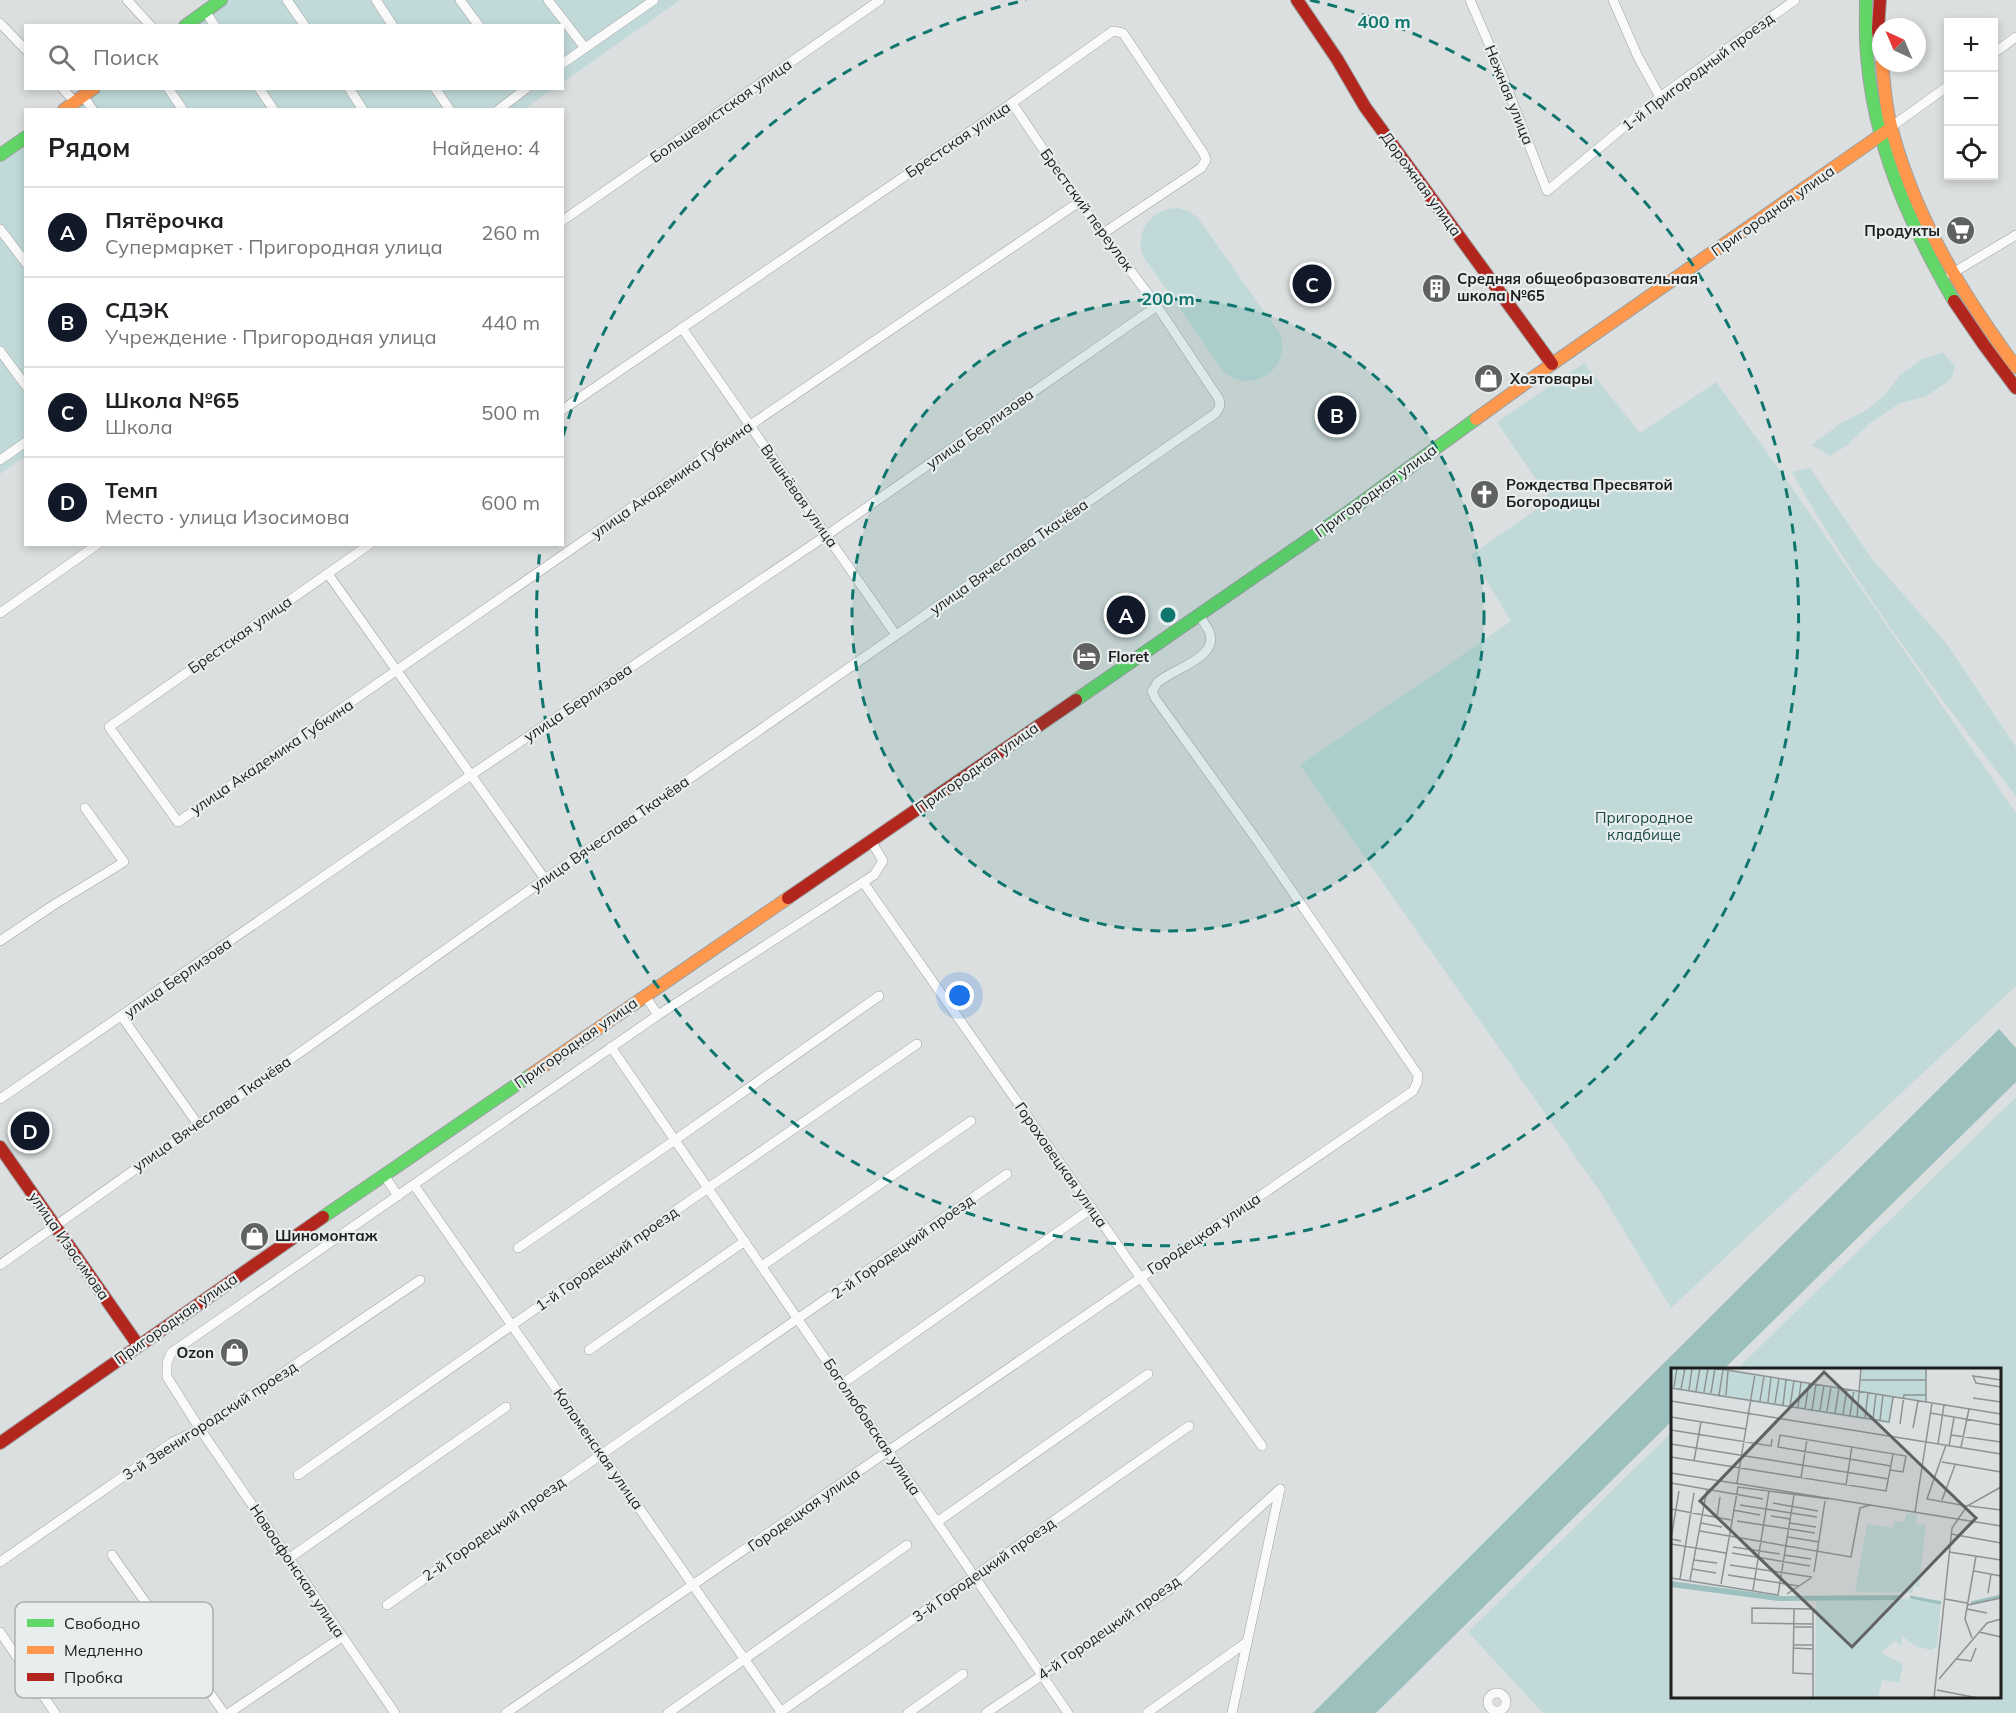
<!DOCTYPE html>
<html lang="ru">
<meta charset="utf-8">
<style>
body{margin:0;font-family:Mulish,sans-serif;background:#f6f6f6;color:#202124}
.controls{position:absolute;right:18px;top:18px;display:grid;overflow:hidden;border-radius:0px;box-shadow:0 3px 9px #0003}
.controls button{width:54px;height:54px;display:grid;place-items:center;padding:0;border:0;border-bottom:2px solid #e0e0e0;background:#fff;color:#202124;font:30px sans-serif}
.compass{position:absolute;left:1872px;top:18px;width:54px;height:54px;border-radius:50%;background:#fff;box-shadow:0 3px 9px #0003;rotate:316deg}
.you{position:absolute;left:960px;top:996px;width:21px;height:21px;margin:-15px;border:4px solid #fff;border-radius:50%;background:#1a73e8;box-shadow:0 0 0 9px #1a73e833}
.badge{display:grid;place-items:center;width:39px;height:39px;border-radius:50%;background:#111827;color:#fff;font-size:20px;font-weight:700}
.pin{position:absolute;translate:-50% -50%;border:3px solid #fff;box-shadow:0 2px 6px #0006}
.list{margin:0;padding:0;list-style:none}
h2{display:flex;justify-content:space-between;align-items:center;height:78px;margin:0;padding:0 24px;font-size:26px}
h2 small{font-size:20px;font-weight:400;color:#757577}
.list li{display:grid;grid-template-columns:39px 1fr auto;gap:18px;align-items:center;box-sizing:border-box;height:90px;padding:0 24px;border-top:2px solid #e0e0e0}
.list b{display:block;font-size:22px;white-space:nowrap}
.list p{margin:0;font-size:20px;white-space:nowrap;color:#757577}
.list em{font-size:20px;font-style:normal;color:#757577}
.icon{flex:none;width:33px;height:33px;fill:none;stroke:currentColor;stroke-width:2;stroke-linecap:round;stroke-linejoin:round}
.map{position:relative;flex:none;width:2016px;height:1713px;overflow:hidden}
.search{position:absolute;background:#fff;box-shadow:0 3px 9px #0003;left:24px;top:24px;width:540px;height:66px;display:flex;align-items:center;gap:15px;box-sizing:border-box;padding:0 21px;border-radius:0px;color:#757577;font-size:22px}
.panel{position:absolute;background:#fff;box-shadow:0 3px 9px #0003;left:24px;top:108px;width:540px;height:438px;border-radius:0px}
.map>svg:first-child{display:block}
</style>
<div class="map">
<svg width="2016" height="1713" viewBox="0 0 2016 1713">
<rect width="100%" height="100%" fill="#dbdfdf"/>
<g fill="#c1dad9">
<path d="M227 0H680L563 82 562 26H191Z"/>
<path d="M102 88 553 89 523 110H71Z"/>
<path d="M25 141V456L0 474V158Z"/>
<path d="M1178 208 1189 211 1198 218 1280 334C1292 368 1252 396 1224 372L1143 256C1134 231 1152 208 1178 208Z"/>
<path d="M1943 353 1955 366 1951 379 1925 397 1900 403 1870 423 1846 446 1830 456 1812 445 1841 423 1865 411 1884 396 1900 375 1922 359Z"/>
<path d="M1584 363 1640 433 1716 382 1781 472 2016 813V986L1671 1308 1601 1193 1300 765 1442 669 1511 621 1471 555 1550 500 1497 422Z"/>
<path d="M1810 468 1872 559 1946 643 2016 747V796C1936 693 1856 587 1792 472Z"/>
<path d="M2016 1097V1713H1543L1468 1632 1672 1432V1696H2000V1370L1737 1369Z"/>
</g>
<path fill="#9bc0bd" d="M1999 1029 2016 1048V1082L1724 1369 1672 1370V1421L1376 1713H1313Z"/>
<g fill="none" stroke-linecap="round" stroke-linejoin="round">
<defs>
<g id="street">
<path d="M127 0 151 26"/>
<path d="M287 0 305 26"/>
<path d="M376 0 393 26"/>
<path d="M460 0 479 26"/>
<path d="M548 0 585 48"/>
<path d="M1470 0 1501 72 1547 191 1660 97 1795 0"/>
<path d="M1613 0 1638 57 1660 97"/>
<path d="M205 11 215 26"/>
<path d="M0 23 26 50"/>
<path d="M1994 53 2016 37"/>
<path d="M562 64 654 0"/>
<path d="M62 88 75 102"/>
<path d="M168 88 183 110"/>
<path d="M259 88 274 110"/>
<path d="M349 88 363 110"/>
<path d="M435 88 450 110"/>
<path d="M83 96 93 110"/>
<path d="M498 110 527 88"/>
<path d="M1891 127 1948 86"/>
<path d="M562 221 880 0"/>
<path d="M0 229 26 263"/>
<path d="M1951 274 2016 235"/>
<path d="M682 328 896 635"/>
<path d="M0 351 26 386"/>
<path d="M562 410 1012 103 1113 31 1123 33 1204 154 1206 160 1201 168 1102 234"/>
<path d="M0 460 26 442"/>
<path d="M370 544 109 727 178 822 749 426 1079 202"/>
<path d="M328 574 545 879"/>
<path d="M0 613 98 544"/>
<path d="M863 882 1140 1277 1262 1446"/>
<path d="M0 941 52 906 124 862 85 808"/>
<path d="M645 996 658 1015"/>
<path d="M122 1017 197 1123"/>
<path d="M611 1047 1068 1713"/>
<path d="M0 1099 471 775 827 535 1157 306"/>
<path d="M384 1175 398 1196"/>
<path d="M414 1185 782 1713"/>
<path d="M518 1248 675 1140 879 996"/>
<path d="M0 1265 545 879 1216 413 1220 406 1219 399 1157 306 1079 202 1012 103"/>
<path d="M762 1266 971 1121"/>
<path d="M589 1350 745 1241"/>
<path d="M842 1384 1092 1208"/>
<path d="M298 1475 708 1188 917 1044"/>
<path d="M937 1522 1148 1374"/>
<path d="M112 1555 224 1713"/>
<path d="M288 1559 506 1407"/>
<path d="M0 1562 173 1442 200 1429 420 1280"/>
<path d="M387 1605 602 1454 1007 1174"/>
<path d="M0 1632 55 1713"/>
<circle cx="1497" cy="1702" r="9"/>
<path d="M229 1713 342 1637"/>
<path d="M395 1713 200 1429 167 1377V1363L171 1353 658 1015 874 875 883 861 871 841"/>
<path d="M506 1713 1413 1091 1417 1083 1418 1075 1259 843 1155 698 1152 691C1153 691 1157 683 1157 683 1171 669 1221 658 1209 631 1206 625 1202 620 1199 615"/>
<path d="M668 1713 907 1545"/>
<path d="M779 1713 1189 1426"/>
<path d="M908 1713 963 1674"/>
<path d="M986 1713 1169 1590 1280 1489"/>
<path d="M1147 1713 1247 1642"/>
<path d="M1232 1713 1280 1489"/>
</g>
<g id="fast">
<path d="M1866 0C1866 18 1865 37 1867 55 1874 146 1909 223 1954 301"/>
<path d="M185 26 221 0"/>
<path d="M0 155 26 137"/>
<path d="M1076 700 1351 510 1476 419"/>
<path d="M323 1217 532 1074"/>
</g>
<g id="slow">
<path d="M1882 63C1884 81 1885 100 1889 118 1911 211 1960 291 2016 367"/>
<path d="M64 110 94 88"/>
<path d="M1476 419 1552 364 1888 130"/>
<path d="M532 1074 788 898"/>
</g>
<g id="jam">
<path d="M1297 0 1337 59 1365 107 1552 364"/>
<path d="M1880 0 1878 29 1881 55"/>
<path d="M1954 301 1984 345 2016 388"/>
<path d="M788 898 1076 700"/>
<path d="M0 1147 138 1345"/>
<path d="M0 1443 323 1217"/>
</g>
</defs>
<use href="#street" stroke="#9ea1a1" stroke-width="10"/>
<use href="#fast" stroke="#9ea1a1" stroke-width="14"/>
<use href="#slow" stroke="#9ea1a1" stroke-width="14"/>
<use href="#jam" stroke="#9ea1a1" stroke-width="14"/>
<use href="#street" stroke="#fafafa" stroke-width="9"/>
<use href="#fast" stroke="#63d668" stroke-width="12"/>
<use href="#slow" stroke="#ff974d" stroke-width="12"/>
<use href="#jam" stroke="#b3261e" stroke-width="12"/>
</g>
<circle cx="1168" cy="615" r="316" fill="#0f766e" fill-opacity=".12"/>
<g fill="none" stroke="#0f766e" stroke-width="3" stroke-dasharray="10 8">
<circle cx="1168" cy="615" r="316"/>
<path d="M563 436A631 631 0 0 1 1026 0M1310 0A631 631 0 1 1 540 549"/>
</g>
<defs>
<symbol id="supermarket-disc" viewBox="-11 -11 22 22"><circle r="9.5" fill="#606262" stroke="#e7eeed"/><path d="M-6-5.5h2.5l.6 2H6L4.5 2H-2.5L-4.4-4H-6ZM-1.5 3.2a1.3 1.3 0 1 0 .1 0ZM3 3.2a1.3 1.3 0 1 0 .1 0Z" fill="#fff"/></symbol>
<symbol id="building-disc" viewBox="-11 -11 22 22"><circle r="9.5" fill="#606262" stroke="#e7eeed"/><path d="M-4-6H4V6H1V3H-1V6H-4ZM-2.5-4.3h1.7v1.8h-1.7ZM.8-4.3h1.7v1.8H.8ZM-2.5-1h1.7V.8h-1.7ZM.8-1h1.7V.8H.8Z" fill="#fff"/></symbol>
<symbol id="shop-disc" viewBox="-11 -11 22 22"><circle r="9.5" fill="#606262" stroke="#e7eeed"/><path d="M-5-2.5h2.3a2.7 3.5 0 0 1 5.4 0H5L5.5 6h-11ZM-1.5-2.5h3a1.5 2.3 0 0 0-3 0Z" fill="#fff"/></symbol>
<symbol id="church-disc" viewBox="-11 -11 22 22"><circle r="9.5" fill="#606262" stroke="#e7eeed"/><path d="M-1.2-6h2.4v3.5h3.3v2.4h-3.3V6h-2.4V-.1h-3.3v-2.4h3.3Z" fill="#fff"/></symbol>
<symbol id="hotel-disc" viewBox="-11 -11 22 22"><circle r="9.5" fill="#606262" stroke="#e7eeed"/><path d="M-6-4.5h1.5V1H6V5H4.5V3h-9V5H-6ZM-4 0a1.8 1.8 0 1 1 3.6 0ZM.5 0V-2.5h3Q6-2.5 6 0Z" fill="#fff"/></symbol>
</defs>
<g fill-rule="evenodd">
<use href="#supermarket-disc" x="1944" y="214" width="33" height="33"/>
<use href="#building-disc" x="1420" y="272" width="33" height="33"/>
<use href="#shop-disc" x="1472" y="362" width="33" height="33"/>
<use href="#church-disc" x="1468" y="478" width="33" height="33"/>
<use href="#hotel-disc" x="1070" y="640" width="33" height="33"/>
<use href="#shop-disc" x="238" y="1220" width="33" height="33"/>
<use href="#shop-disc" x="218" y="1336" width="33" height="33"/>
</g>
<g text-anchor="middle" stroke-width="4.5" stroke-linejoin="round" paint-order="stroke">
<g font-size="15" fill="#1d1f1f" stroke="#e7eeed">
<text transform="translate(1698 72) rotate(-37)" y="5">1-й Пригородный проезд</text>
<text transform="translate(1509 95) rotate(68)" y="5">Нежная улица</text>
<text transform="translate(721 111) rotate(-35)" y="5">Большевистская улица</text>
<text transform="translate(958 140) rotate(-34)" y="5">Брестская улица</text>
<text transform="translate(1421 184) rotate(54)" y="5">Дорожная улица</text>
<text transform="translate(1087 210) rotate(54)" y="5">Брестский переулок</text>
<text transform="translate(1773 211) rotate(-35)" y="5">Пригородная улица</text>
<text transform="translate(980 429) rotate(-35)" y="5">улица Берлизова</text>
<text transform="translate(672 480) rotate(-35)" y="5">улица Академика Губкина</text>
<text transform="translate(1376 491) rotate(-36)" y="5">Пригородная улица</text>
<text transform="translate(799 496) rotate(55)" y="5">Вишнёвая улица</text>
<text transform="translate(1009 557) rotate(-35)" y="5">улица Вячеслава Ткачёва</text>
<text transform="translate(240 635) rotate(-35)" y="5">Брестская улица</text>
<text transform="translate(578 703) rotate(-34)" y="5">улица Берлизова</text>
<text transform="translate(272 757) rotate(-34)" y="5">улица Академика Губкина</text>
<text transform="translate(977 768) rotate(-35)" y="5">Пригородная улица</text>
<text transform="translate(610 834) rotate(-35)" y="5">улица Вячеслава Ткачёва</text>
<text transform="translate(178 978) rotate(-35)" y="5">улица Берлизова</text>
<text transform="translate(576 1043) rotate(-35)" y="5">Пригородная улица</text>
<text transform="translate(212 1114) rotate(-35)" y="5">улица Вячеслава Ткачёва</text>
<text transform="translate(1061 1165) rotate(55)" y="5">Гороховецкая улица</text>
<text transform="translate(1204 1234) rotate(-34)" y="5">Городецкая улица</text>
<text transform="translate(69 1246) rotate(55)" y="5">улица Изосимова</text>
<text transform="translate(903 1247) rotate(-35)" y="5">2-й Городецкий проезд</text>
<text transform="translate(607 1259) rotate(-35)" y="5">1-й Городецкий проезд</text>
<text transform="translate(176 1319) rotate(-35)" y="5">Пригородная улица</text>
<text transform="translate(210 1421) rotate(-33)" y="5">3-й Звенигородский проезд</text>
<text transform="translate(872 1427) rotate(56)" y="5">Боголюбовская улица</text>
<text transform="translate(598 1449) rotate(55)" y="5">Коломенская улица</text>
<text transform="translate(804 1510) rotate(-35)" y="5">Городецкая улица</text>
<text transform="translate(494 1529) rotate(-35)" y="5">2-й Городецкий проезд</text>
<text transform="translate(984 1570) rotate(-35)" y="5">3-й Городецкий проезд</text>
<text transform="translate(297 1571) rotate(56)" y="5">Новоафонская улица</text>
<text transform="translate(1109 1628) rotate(-35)" y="5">4-й Городецкий проезд</text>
</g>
<g font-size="15" font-weight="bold" fill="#1d1f1f" stroke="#e7eeed" text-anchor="start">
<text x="1940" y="236" text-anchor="end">Продукты</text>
<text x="1457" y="284">Средняя общеобразовательная<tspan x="1457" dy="17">школа №65</tspan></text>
<text x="1510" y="384">Хозтовары</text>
<text x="1506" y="490">Рождества Пресвятой<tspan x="1506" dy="17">Богородицы</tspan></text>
<text x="1108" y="662">Floret</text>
<text x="275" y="1241">Шиномонтаж</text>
<text x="214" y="1358" text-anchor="end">Ozon</text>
</g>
<g font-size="15" fill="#1a4847" stroke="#e7eeed">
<text x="1644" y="823">Пригородное<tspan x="1644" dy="17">кладбище</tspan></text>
</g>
</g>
<g transform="translate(1671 1368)">
<rect width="330" height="330" fill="#dbdfdf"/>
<path d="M0 0H43L190 23V0H255V34L223 29 219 56 0 21ZM235 145 246 146 245 156 255 157 248 219H244L247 208 241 225 184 224 196 156 222 160 224 153 234 154ZM228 231 270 232 266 278 261 282 246 279 231 268V277L223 273 210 285 232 296 228 315 211 312 207 330H144L145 233Z" fill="#c1dad9"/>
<path d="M0 213 110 228 229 227V232L107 233 0 219Z" fill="#9bc0bd"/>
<path fill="none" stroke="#9bc0bd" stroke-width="3" d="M239 229 270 235M300 235 330 228"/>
<path fill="none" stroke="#8f9292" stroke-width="1.5" d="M43 0 330 46M190 12H255M330 12 302 8 305 15 330 19M3 19 6 0M0 20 218 54 222 29M10 21 14 0M18 22 21 0M25 23 29 0M33 24 37 0M40 25 44 0M48 27 52 2M55 27 57 3M302 30 330 34M0 33 330 86M89 33 93 8M97 34 100 9M255 34V0M104 35 108 10M112 37 115 12M119 38 123 13M127 39 130 14M134 41 138 15M141 42 145 16M149 42 153 17M156 43 160 19M164 45 168 20M259 45 330 57M172 46 176 21M179 47 183 22M0 49 75 61M186 49 190 0M194 50 197 25M202 51 205 26M209 52 212 27M229 56 233 27H255M242 60 247 33M0 62 100 78 101 71M280 67 330 74M0 76 218 111M267 76 273 37M275 77 256 131 296 138M278 78 283 50M290 79 298 41M0 89 215 123 222 86M23 93 30 54M271 94 330 104M219 102 232 104 235 88 109 67 107 79 220 98M0 105 330 158M130 110 136 71M0 115 92 131M66 115 84 6M175 117 181 78M8 123 0 171 10 173M271 132 284 97M102 135 147 143M69 137 146 149M298 138 330 142M0 141 60 152M62 142 89 147M244 144 261 35M100 148 119 151M46 149 49 129M66 153 144 165M30 155 51 159M119 155 145 159M29 163 180 189 189 140 199 137M280 166 330 175M117 169 148 174M0 176 55 185M62 179 109 186M278 184 330 192M61 185 139 198M113 187 140 191M23 192 46 195M59 197 141 209M21 201 45 205M303 203 330 208M143 204 154 133M57 207 128 218M0 210 107 227 123 127M9 211 23 125M19 212 36 121M50 216 67 119 158 131M82 222 98 123M317 225 320 206M116 226 140 210M274 231 296 235M297 237 330 230M123 241 122 305 142 306M141 241 81 240V255L142 256M296 241 316 245M142 242V330M123 259H142M308 264 330 269M301 270 294 251 305 188M122 277H142M122 280 142 281M285 291 300 293 305 280M268 311 316 255 330 251M266 322 307 330M263 330 281 160 296 138 330 119"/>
<path fill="#606262" fill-opacity="0.15" stroke="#606262" stroke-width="3" d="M153 4 305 150 181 279 29 133Z"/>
<rect width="330" height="330" fill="none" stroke="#1d1f1f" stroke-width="3"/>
</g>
<rect x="15" y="1602" width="198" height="96" rx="9" fill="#e7eeed" stroke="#aab0af" stroke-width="1.5"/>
<rect x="27" y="1619" width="27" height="8" fill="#63d668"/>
<rect x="27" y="1646" width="27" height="8" fill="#ff974d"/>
<rect x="27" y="1673" width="27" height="8" fill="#b3261e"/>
<g font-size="16" fill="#1d1f1f">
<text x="64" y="1629">Свободно</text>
<text x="64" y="1656">Медленно</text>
<text x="64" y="1683">Пробка</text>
</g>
<circle cx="1168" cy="615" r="9" fill="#0f766e" stroke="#e7eeed" stroke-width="3"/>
<g font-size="18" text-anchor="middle" font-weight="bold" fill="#0f766e" stroke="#e7eeed" stroke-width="4.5" stroke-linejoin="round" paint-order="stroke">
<text x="1384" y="28">400 m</text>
<text x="1168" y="305">200 m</text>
</g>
</svg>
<div class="controls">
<button>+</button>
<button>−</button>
<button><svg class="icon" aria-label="locate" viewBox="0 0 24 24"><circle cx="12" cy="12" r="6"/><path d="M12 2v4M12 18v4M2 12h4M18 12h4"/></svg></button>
</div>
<svg class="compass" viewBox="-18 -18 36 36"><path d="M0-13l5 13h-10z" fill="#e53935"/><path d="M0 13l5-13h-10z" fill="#757577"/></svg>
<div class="you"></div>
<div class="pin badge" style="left:1126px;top:615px">A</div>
<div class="pin badge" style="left:1337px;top:415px">B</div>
<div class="pin badge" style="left:1312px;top:284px">C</div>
<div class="pin badge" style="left:30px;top:1131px">D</div>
<div class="search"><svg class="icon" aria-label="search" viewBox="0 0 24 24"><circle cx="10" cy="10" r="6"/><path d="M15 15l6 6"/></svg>Поиск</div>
<section class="panel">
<h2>Рядом<small>Найдено: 4</small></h2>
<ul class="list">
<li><span class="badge">A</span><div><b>Пятёрочка</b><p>Супермаркет · Пригородная улица</p></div><em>260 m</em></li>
<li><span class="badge">B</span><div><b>СДЭК</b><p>Учреждение · Пригородная улица</p></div><em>440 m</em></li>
<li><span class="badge">C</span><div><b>Школа №65</b><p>Школа</p></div><em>500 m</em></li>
<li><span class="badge">D</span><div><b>Темп</b><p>Место · улица Изосимова</p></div><em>600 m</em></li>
</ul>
</section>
</div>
